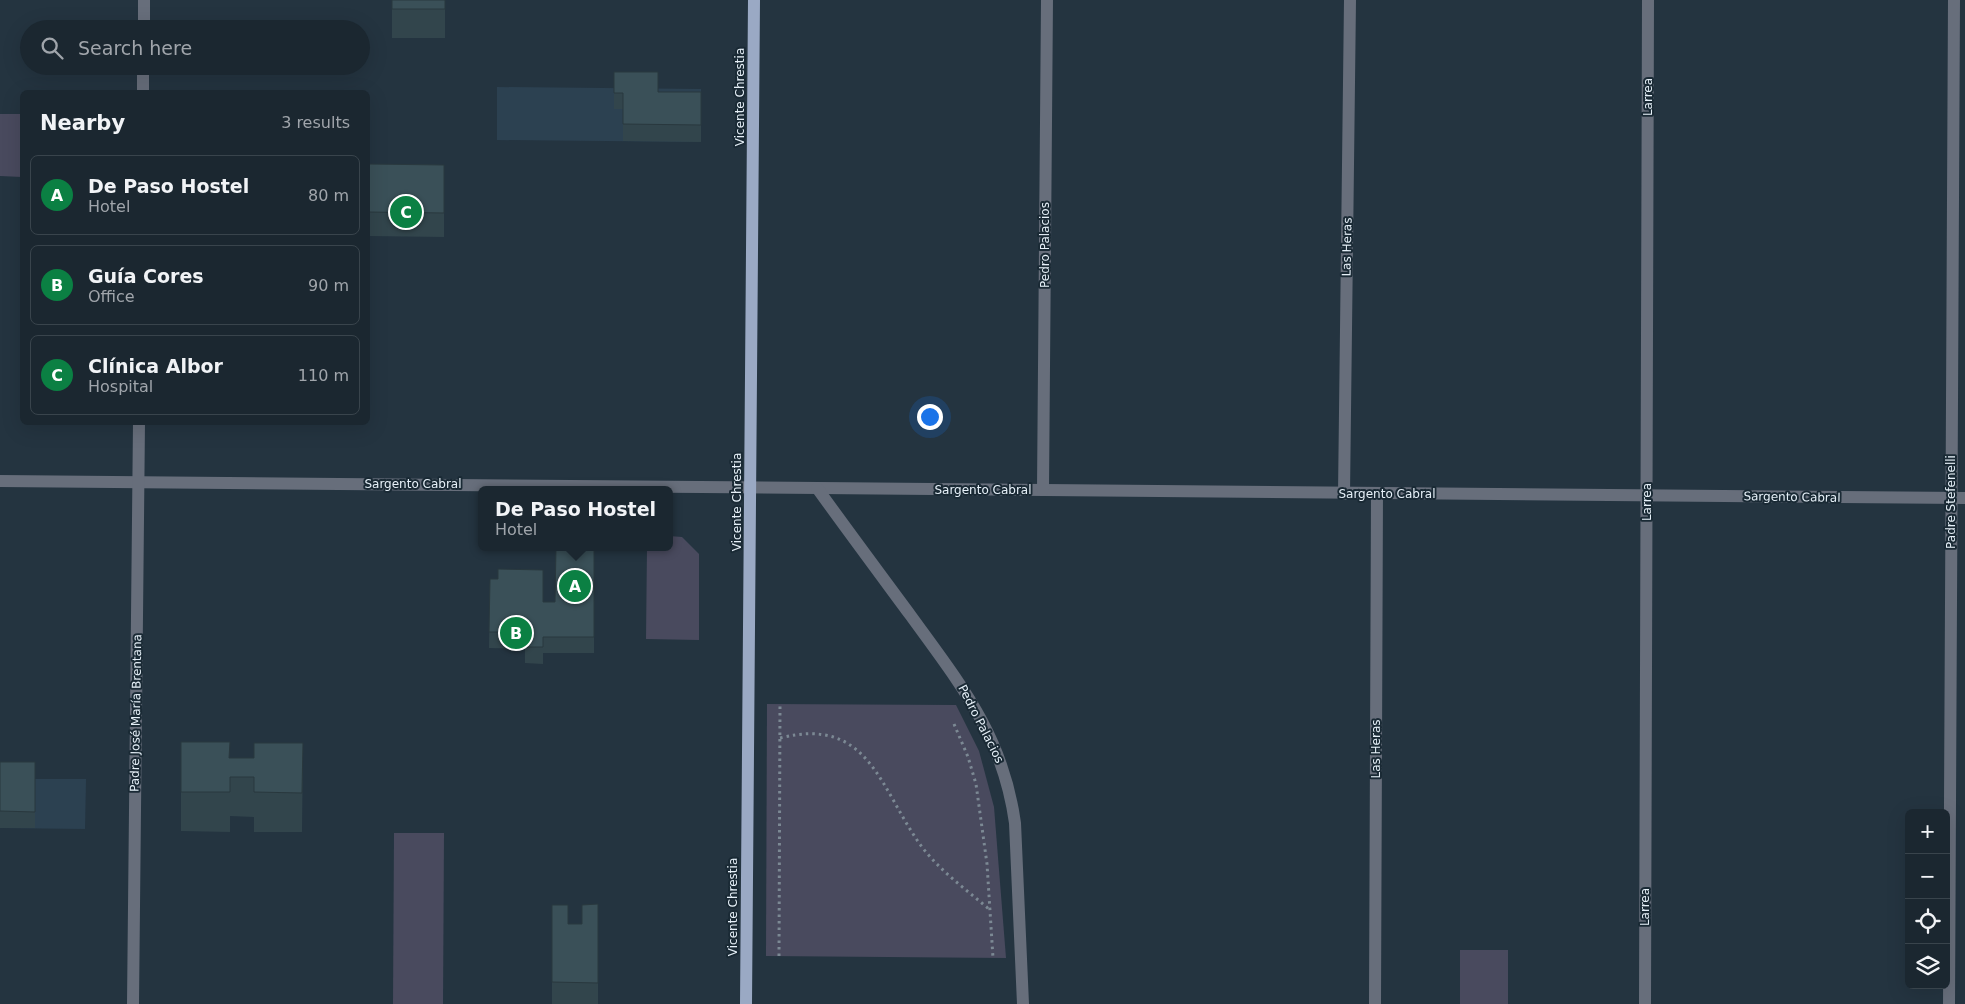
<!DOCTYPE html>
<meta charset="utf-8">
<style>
body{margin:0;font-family:"DejaVu Sans",sans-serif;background:#28333c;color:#f1f3f6}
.controls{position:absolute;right:15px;bottom:15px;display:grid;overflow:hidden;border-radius:8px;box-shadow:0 5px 20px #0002}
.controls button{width:45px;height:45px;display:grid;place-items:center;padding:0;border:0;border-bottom:1px solid #39444c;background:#1b2730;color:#f1f3f6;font:25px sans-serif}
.you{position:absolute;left:929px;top:416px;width:18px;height:18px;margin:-12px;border:4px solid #fff;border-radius:50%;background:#1a73e8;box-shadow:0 0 0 8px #1a73e833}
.badge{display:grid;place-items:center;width:32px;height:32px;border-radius:50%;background:#0b8043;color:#fff;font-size:16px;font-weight:700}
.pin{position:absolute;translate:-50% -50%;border:2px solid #fff;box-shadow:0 1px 5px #0006}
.popup{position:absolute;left:478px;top:486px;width:195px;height:65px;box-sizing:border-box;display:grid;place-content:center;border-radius:8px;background:#1b2730;filter:drop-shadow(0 1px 4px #0005);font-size:16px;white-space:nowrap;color:#a0a5ab}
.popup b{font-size:19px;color:#f1f3f6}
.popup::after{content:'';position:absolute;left:50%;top:100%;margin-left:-10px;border:10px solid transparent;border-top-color:#1b2730}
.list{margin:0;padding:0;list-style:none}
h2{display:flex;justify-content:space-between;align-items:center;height:65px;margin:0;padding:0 20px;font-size:21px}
h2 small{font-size:16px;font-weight:400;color:#a0a5ab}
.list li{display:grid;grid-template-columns:32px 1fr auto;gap:15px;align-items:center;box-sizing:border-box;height:80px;margin:0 10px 10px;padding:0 10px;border:1px solid #39444c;border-radius:8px}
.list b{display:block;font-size:19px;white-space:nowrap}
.list p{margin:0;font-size:16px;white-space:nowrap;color:#a0a5ab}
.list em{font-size:16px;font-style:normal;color:#a0a5ab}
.icon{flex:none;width:28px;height:28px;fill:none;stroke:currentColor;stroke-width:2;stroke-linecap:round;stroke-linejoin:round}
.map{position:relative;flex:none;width:1965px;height:1004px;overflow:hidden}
.search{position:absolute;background:#1b2730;box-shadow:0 5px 20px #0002;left:20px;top:20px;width:350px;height:55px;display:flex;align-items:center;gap:12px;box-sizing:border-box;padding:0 18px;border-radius:28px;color:#a0a5ab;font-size:19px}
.panel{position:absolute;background:#1b2730;box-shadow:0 5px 20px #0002;left:20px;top:90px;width:350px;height:335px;border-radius:8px}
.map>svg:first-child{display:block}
</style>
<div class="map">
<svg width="1965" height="1004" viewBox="0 0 1965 1004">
<rect width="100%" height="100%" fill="#243440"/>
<g fill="#2c4151">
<path d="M497 87 701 89V142L497 140Z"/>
<path d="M35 779H86L85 829 0 828Z"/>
</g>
<g fill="#494a5e">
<path d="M0 114H22V177L0 176Z"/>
<path d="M669 536 682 537 699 554V640L646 639 647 547H669Z"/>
<path d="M767 704 956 705 979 751 994 807 1006 958 766 956Z"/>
<path d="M394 833H444L443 1004H393Z"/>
<rect x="1460" y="950" width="48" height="54"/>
</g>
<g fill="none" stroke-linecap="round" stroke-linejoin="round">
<g stroke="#7c8994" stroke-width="3" stroke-dasharray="2.5 4" stroke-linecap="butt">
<path d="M954 724 968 757 976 784 987 864 993 958"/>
<path d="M780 738C870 715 880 790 922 847 941 872 967 890 990 910"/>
<path d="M779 956 780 704"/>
</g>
<g stroke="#676e7b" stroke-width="12">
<path d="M144 29V0"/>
<path d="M143 92V66"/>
<path d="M0 481 1965 498"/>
<path d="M817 488C848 531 880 574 911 616 961 685 1003 736 1015 823L1023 1004"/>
<path d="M1043 490 1047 0"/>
<path d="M1344 494 1350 0"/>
<path d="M133 1004 139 422"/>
<path d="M1375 1004 1377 494"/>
<path d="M1645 1004 1648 0"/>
<path d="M1949 1004 1954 0"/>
</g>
<path stroke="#9aa9c4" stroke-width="12" d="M746 1004 754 0"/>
</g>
<g fill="#32454c">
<rect x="392" y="0" width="53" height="38"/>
<path d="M614 72 658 92H701V142L623 141V109H614Z"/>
<path d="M368 164 444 165V237L368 236Z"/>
<path d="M594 547V653H543V664L525 663V649L489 648 490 579H498L543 602H555Z"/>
<path d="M181 742 230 758H254L303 743 302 832H254V817L230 816V832L181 831Z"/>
<rect x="0" y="762" width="35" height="66"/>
<path d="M598 904V1004H552V905L568 924H582Z"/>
</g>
<g fill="#3a5058" stroke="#29383e">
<rect x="392" y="0" width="53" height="9"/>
<path d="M614 72H658V92H701V125L623 124V93H614Z"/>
<path d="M368 164 444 165V213L368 212Z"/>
<path d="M556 547H594V637H543V647H525V632H489L490 579H498V569L543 570V602H555Z"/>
<path d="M181 742H230L229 758H254V743H303L302 793 254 792V777H230V792H181Z"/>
<path d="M0 762H35V812L0 811Z"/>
<path d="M598 904V983L552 982V905H568V924H582V905Z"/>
</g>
<g text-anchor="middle" stroke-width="4" stroke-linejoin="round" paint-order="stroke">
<g font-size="12" fill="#e6f0f8" stroke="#1a2a35">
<text transform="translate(740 97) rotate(-90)" y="4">Vicente Chrestia</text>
<text transform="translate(1648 97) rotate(-90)" y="4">Larrea</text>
<text transform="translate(1045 245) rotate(-90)" y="4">Pedro Palacios</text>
<text transform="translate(1347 247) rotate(-89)" y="4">Las Heras</text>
<text x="413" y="488">Sargento Cabral</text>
<text x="983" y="494">Sargento Cabral</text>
<text x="1387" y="498">Sargento Cabral</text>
<text transform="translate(1792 497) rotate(1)" y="4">Sargento Cabral</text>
<text transform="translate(737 502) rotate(-90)" y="4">Vicente Chrestia</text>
<text transform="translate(1647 502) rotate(-90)" y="4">Larrea</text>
<text transform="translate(1951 502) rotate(-90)" y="4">Padre Stefenelli</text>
<text transform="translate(136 713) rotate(-89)" y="4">Padre José María Brentana</text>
<text transform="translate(981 724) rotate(63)" y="4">Pedro Palacios</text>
<text transform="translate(1376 749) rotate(-90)" y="4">Las Heras</text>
<text transform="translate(733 907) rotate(-90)" y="4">Vicente Chrestia</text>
<text transform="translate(1645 907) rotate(-90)" y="4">Larrea</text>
</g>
</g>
</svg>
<div class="controls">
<button>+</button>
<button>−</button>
<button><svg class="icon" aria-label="locate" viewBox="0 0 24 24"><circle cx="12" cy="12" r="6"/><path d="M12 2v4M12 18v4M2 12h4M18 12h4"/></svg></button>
<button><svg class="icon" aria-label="layers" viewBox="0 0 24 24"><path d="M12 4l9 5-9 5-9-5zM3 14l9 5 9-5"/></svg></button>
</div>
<div class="you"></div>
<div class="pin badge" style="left:575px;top:586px">A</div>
<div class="popup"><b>De Paso Hostel</b>Hotel</div>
<div class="pin badge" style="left:516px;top:633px">B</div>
<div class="pin badge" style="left:406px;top:212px">C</div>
<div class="search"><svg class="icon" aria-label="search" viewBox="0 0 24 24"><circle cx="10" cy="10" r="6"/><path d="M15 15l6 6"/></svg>Search here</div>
<section class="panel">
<h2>Nearby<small>3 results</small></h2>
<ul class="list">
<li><span class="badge">A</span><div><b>De Paso Hostel</b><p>Hotel</p></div><em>80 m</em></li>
<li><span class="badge">B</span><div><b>Guía Cores</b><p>Office</p></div><em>90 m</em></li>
<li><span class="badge">C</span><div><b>Clínica Albor</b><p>Hospital</p></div><em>110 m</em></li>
</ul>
</section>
</div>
